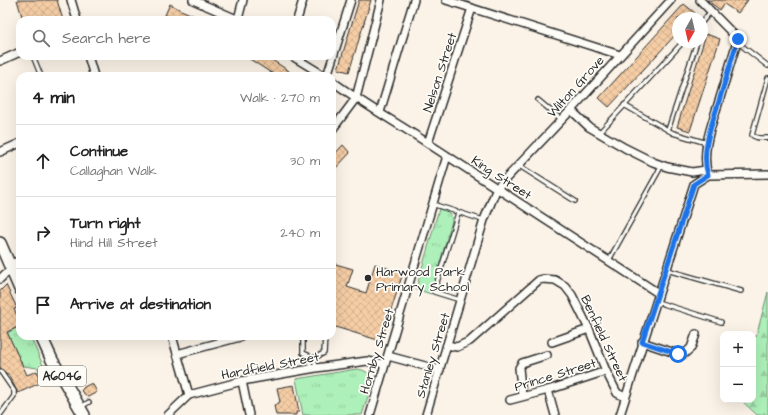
<!DOCTYPE html>
<meta charset="utf-8">
<style>
body{margin:0;font-family:"Architects Daughter",sans-serif;background:#f6f6f6;color:#222}
.controls{position:absolute;right:12px;bottom:12px;display:grid;overflow:hidden;border-radius:8px;box-shadow:0 4px 16px #0002}
.controls button{width:36px;height:36px;display:grid;place-items:center;padding:0;border:0;border-bottom:1px solid #e0e0e0;background:#fff;color:#222;font:20px sans-serif}
.compass{position:absolute;left:672px;top:12px;width:36px;height:36px;border-radius:50%;background:#fff;box-shadow:0 4px 16px #0002;rotate:188deg}
.stop{position:absolute;width:12px;height:12px;margin:-9px;border:3px solid #1a73e8;border-radius:50%;background:#fff}
.stop.end{background:#1a73e8;border-color:#fff;box-shadow:0 1px 4px #0008}
.list{margin:0;padding:0;list-style:none}
h2{display:flex;justify-content:space-between;align-items:center;height:52px;margin:0;padding:0 16px;font-size:17px}
h2 small{font-size:13px;font-weight:400;color:#767676}
.list li{display:grid;grid-template-columns:26px 1fr auto;gap:12px;align-items:center;box-sizing:border-box;height:72px;padding:0 16px;border-top:1px solid #e0e0e0}
.list b{display:block;font-size:15px;white-space:nowrap}
.list p{margin:0;font-size:13px;white-space:nowrap;color:#767676}
.list em{font-size:13px;font-style:normal;color:#767676}
.icon{flex:none;width:22px;height:22px;fill:none;stroke:currentColor;stroke-width:2;stroke-linecap:round;stroke-linejoin:round}
.map{position:relative;flex:none;width:768px;height:415px;overflow:hidden}
.search{position:absolute;background:#fff;box-shadow:0 4px 16px #0002;left:16px;top:16px;width:320px;height:44px;display:flex;align-items:center;gap:10px;box-sizing:border-box;padding:0 14px;border-radius:12px;color:#767676;font-size:15px}
.panel{position:absolute;background:#fff;box-shadow:0 4px 16px #0002;left:16px;top:72px;width:320px;height:268px;border-radius:12px}
.map>svg:first-child{display:block}
</style>
<div class="map">
<svg width="768" height="415" viewBox="0 0 768 415">
<defs>
<pattern id="grass-tufts" width="24" height="20" patternUnits="userSpaceOnUse"><rect width="24" height="20" fill="#adf0b9"/><path d="M3 7l-1-3M5 7V3M7 7l1-3M15 17l-1-3M17 17v-4M19 17l1-3" fill="none" stroke="#95ce9f"/></pattern>
<pattern id="forest-firs" width="22" height="20" patternUnits="userSpaceOnUse"><rect width="22" height="20" fill="#adf0b9"/><path d="M5 1l3.5 6h-7zM16 11l3.5 6h-7z" fill="#95ce9f"/></pattern>
<pattern id="building-cross-hatch" width="8" height="8" patternUnits="userSpaceOnUse"><rect width="8" height="8" fill="#f5cda5"/><path d="M0 0l8 8M0 8l8-8" fill="none" stroke="#d2b08e"/></pattern>
</defs>
<rect width="100%" height="100%" fill="#fbf3e7"/>
<filter id="ink" filterUnits="userSpaceOnUse"><feTurbulence type="fractalNoise" baseFrequency=".025" numOctaves="2"/><feDisplacementMap in="SourceGraphic" scale="8" xChannelSelector="R" yChannelSelector="G"/><feConvolveMatrix kernelMatrix="1 2 1 2 8 2 1 2 1" color-interpolation-filters="sRGB"/></filter>
<g filter="url(#ink)">
<g fill="url(#grass-tufts)" stroke="#6c8e72">
<path d="M439 209C446 211 453 213 452 221L431 294 416 289Z"/>
<path d="M20 326V336H30L50 381 45 383 38 368 23 366 7 333Z"/>
<path d="M357 369C365 370 370 373 373 381L362 415H303L296 379Z"/>
</g>
<path fill="url(#forest-firs)" stroke="#6c8e72" d="M768 292V415H757L741 400H753V336L756 337Z"/>
<g fill="url(#building-cross-hatch)" stroke="#2b2b2b">
<path d="M17 0H57L63 20H23Z"/>
<path d="M359 0H371L349 72 338 69Z"/>
<path d="M707 0H748L738 13 724 4 720 10Z"/>
<path d="M170 4 181 10 204 20H177L165 15Z"/>
<path d="M684 4 695 13 690 18H678V32L609 107 599 98Z"/>
<path d="M706 34 720 39 690 131 677 127Z"/>
<path d="M245 56H266L289 71 286 76H276Z"/>
<path d="M343 145 350 153 332 172V157Z"/>
<path d="M332 263 353 269 347 287 366 293 375 264 403 273 381 341 332 326Z"/>
<path d="M6 285 17 308 14 309 20 322V326L7 332 27 375 37 371 42 382 18 393 8 374 7 375 0 367V291Z"/>
<path d="M92 383 97 392 88 397 81 391 84 387Z"/>
<path d="M294 385 299 412H296V415H276L274 405 278 404V403L280 402 277 388Z"/>
</g>
<g fill="none" stroke-linecap="round" stroke-linejoin="round">
<defs>
<g id="lane">
<path d="M702 22 711 11"/>
<path d="M737 42 768 66"/>
<path d="M33 56 41 76"/>
<path d="M768 78 752 135C756 139 762 138 768 138"/>
<path d="M538 100 562 120"/>
<path d="M624 105 673 133 707 143"/>
<path d="M668 130 697 42"/>
<path d="M599 133 683 42"/>
<path d="M518 165 575 201"/>
<path d="M432 204 483 220"/>
<path d="M458 213 434 292 460 300"/>
<path d="M609 260 662 165"/>
<path d="M667 270 741 291"/>
<path d="M657 302 721 322"/>
<path d="M303 336V353L308 355 311 369"/>
<path d="M316 368 314 358 324 353 325 336"/>
<path d="M81 407 89 402"/>
<path d="M0 415 14 396V391L1 372"/>
</g>
<g id="street">
<path d="M71 0 77 20"/>
<path d="M193 0 239 20"/>
<path d="M446 0 620 55"/>
<path d="M700 0 738 39C732 58 726 78 720 98 713 121 700 151 708 175"/>
<path d="M238 19 243 0"/>
<path d="M297 20 303 0"/>
<path d="M88 56 94 76"/>
<path d="M292 56 325 76"/>
<path d="M0 61 20 52"/>
<path d="M327 76 351 0"/>
<path d="M332 81C363 104 397 123 429 144 505 194 582 243 658 293"/>
<path d="M571 110 589 127 625 148 653 162 667 167 692 172 706 170"/>
<path d="M380 112 414 0"/>
<path d="M332 130 356 98 381 0"/>
<path d="M428 143 472 8"/>
<path d="M0 152 20 143"/>
<path d="M9 265 20 260"/>
<path d="M0 279 5 274 12 271"/>
<path d="M172 336 189 395"/>
<path d="M552 342 589 329"/>
<path d="M642 342 678 354H684L691 348 696 334"/>
<path d="M447 345 457 347 470 341 539 280 543 279 555 280 565 286 572 295 589 329 606 371 617 393 625 397"/>
<path d="M177 354 240 337"/>
<path d="M388 356 440 370"/>
<path d="M242 381 249 415"/>
<path d="M548 390 555 415"/>
<path d="M522 396 519 368 522 363 547 355"/>
<path d="M510 400 548 390 606 371"/>
<path d="M168 415 189 395 242 381 316 368 367 361 385 364"/>
<path d="M370 415 447 156"/>
<path d="M426 415 484 220 497 188 571 110 671 0"/>
<path d="M620 415 694 184 708 175 768 174"/>
</g>
<g id="primary">
<path d="M0 243 20 289"/>
<path d="M41 336 52 360 84 415"/>
</g>
</defs>
<use href="#lane" stroke="#2b2b2b" stroke-width="6"/>
<use href="#street" stroke="#2b2b2b" stroke-width="10"/>
<use href="#primary" stroke="#2b2b2b" stroke-width="14"/>
<use href="#lane" stroke="#fdfcf7" stroke-width="3.5"/>
<use href="#street" stroke="#fdfcf7" stroke-width="7"/>
<use href="#primary" stroke="#fdfcf7" stroke-width="11"/>
</g>
</g>
<g fill="none" stroke-linecap="round" stroke-linejoin="round" filter="url(#ink)">
<path stroke="#1a73e8" stroke-width="5" d="M678 354 642 342 694 184 708 175C700 151 713 121 720 98 726 78 732 58 738 39"/>
</g>
<circle fill="#2b2b2b" stroke="#fdfcf7" stroke-width="1.5" cx="368" cy="278" r="4"/>
<g text-anchor="middle" stroke-width="3.5" stroke-linejoin="round" paint-order="stroke">
<rect fill="#fdfcf7" stroke="#6a6a68" stroke-width="1" x="38" y="366" width="48" height="20" rx="3"/>
<g font-size="12" font-weight="bold" fill="#2b2b2b">
<text x="62" y="380">A6046</text>
</g>
<g font-size="13" fill="#2b2b2b" stroke="#fdfcf7">
<text transform="translate(439 72) rotate(-72)" y="5">Nelson Street</text>
<text transform="translate(575 86) rotate(-48)" y="5">Wilton Grove</text>
<text transform="translate(502 177) rotate(33)" y="5">King Street</text>
<text transform="translate(605 338) rotate(65)" y="5">Benfield Street</text>
<text transform="translate(376 351) rotate(-73)" y="5">Hornby Street</text>
<text transform="translate(432 355) rotate(-73)" y="5">Stanley Street</text>
<text transform="translate(270 365) rotate(-11)" y="5">Hardfield Street</text>
<text transform="translate(555 374) rotate(-17)" y="5">Prince Street</text>
</g>
<g font-size="13" fill="#2b2b2b" stroke="#fdfcf7" text-anchor="start">
<text x="376" y="276">Harwood Park<tspan x="376" dy="15">Primary School</tspan></text>
</g>
</g>
</svg>
<div class="controls">
<button>+</button>
<button>−</button>
</div>
<svg class="compass" viewBox="-18 -18 36 36"><path d="M0-13l5 13h-10z" fill="#e53935"/><path d="M0 13l5-13h-10z" fill="#767676"/></svg>
<div class="stop" style="left:678px;top:354px"></div>
<div class="stop end" style="left:738px;top:39px"></div>
<div class="search"><svg class="icon" aria-label="search" viewBox="0 0 24 24"><circle cx="10" cy="10" r="6"/><path d="M15 15l6 6"/></svg>Search here</div>
<section class="panel">
<h2>4 min<small>Walk · 270 m</small></h2>
<ul class="list">
<li><svg class="icon" aria-label="ahead" viewBox="0 0 24 24"><path d="M12 20V5M6 11l6-6 6 6"/></svg><div><b>Continue</b><p>Callaghan Walk</p></div><em>30 m</em></li>
<li><svg class="icon" aria-label="right" viewBox="0 0 24 24"><path d="M7 20v-9h11M14 6l5 5-5 5"/></svg><div><b>Turn right</b><p>Hind Hill Street</p></div><em>240 m</em></li>
<li><svg class="icon" aria-label="arrive" viewBox="0 0 24 24"><path d="M6 21V4h12l-3 4 3 4H6"/></svg><div><b>Arrive at destination</b></div></li>
</ul>
</section>
</div>
